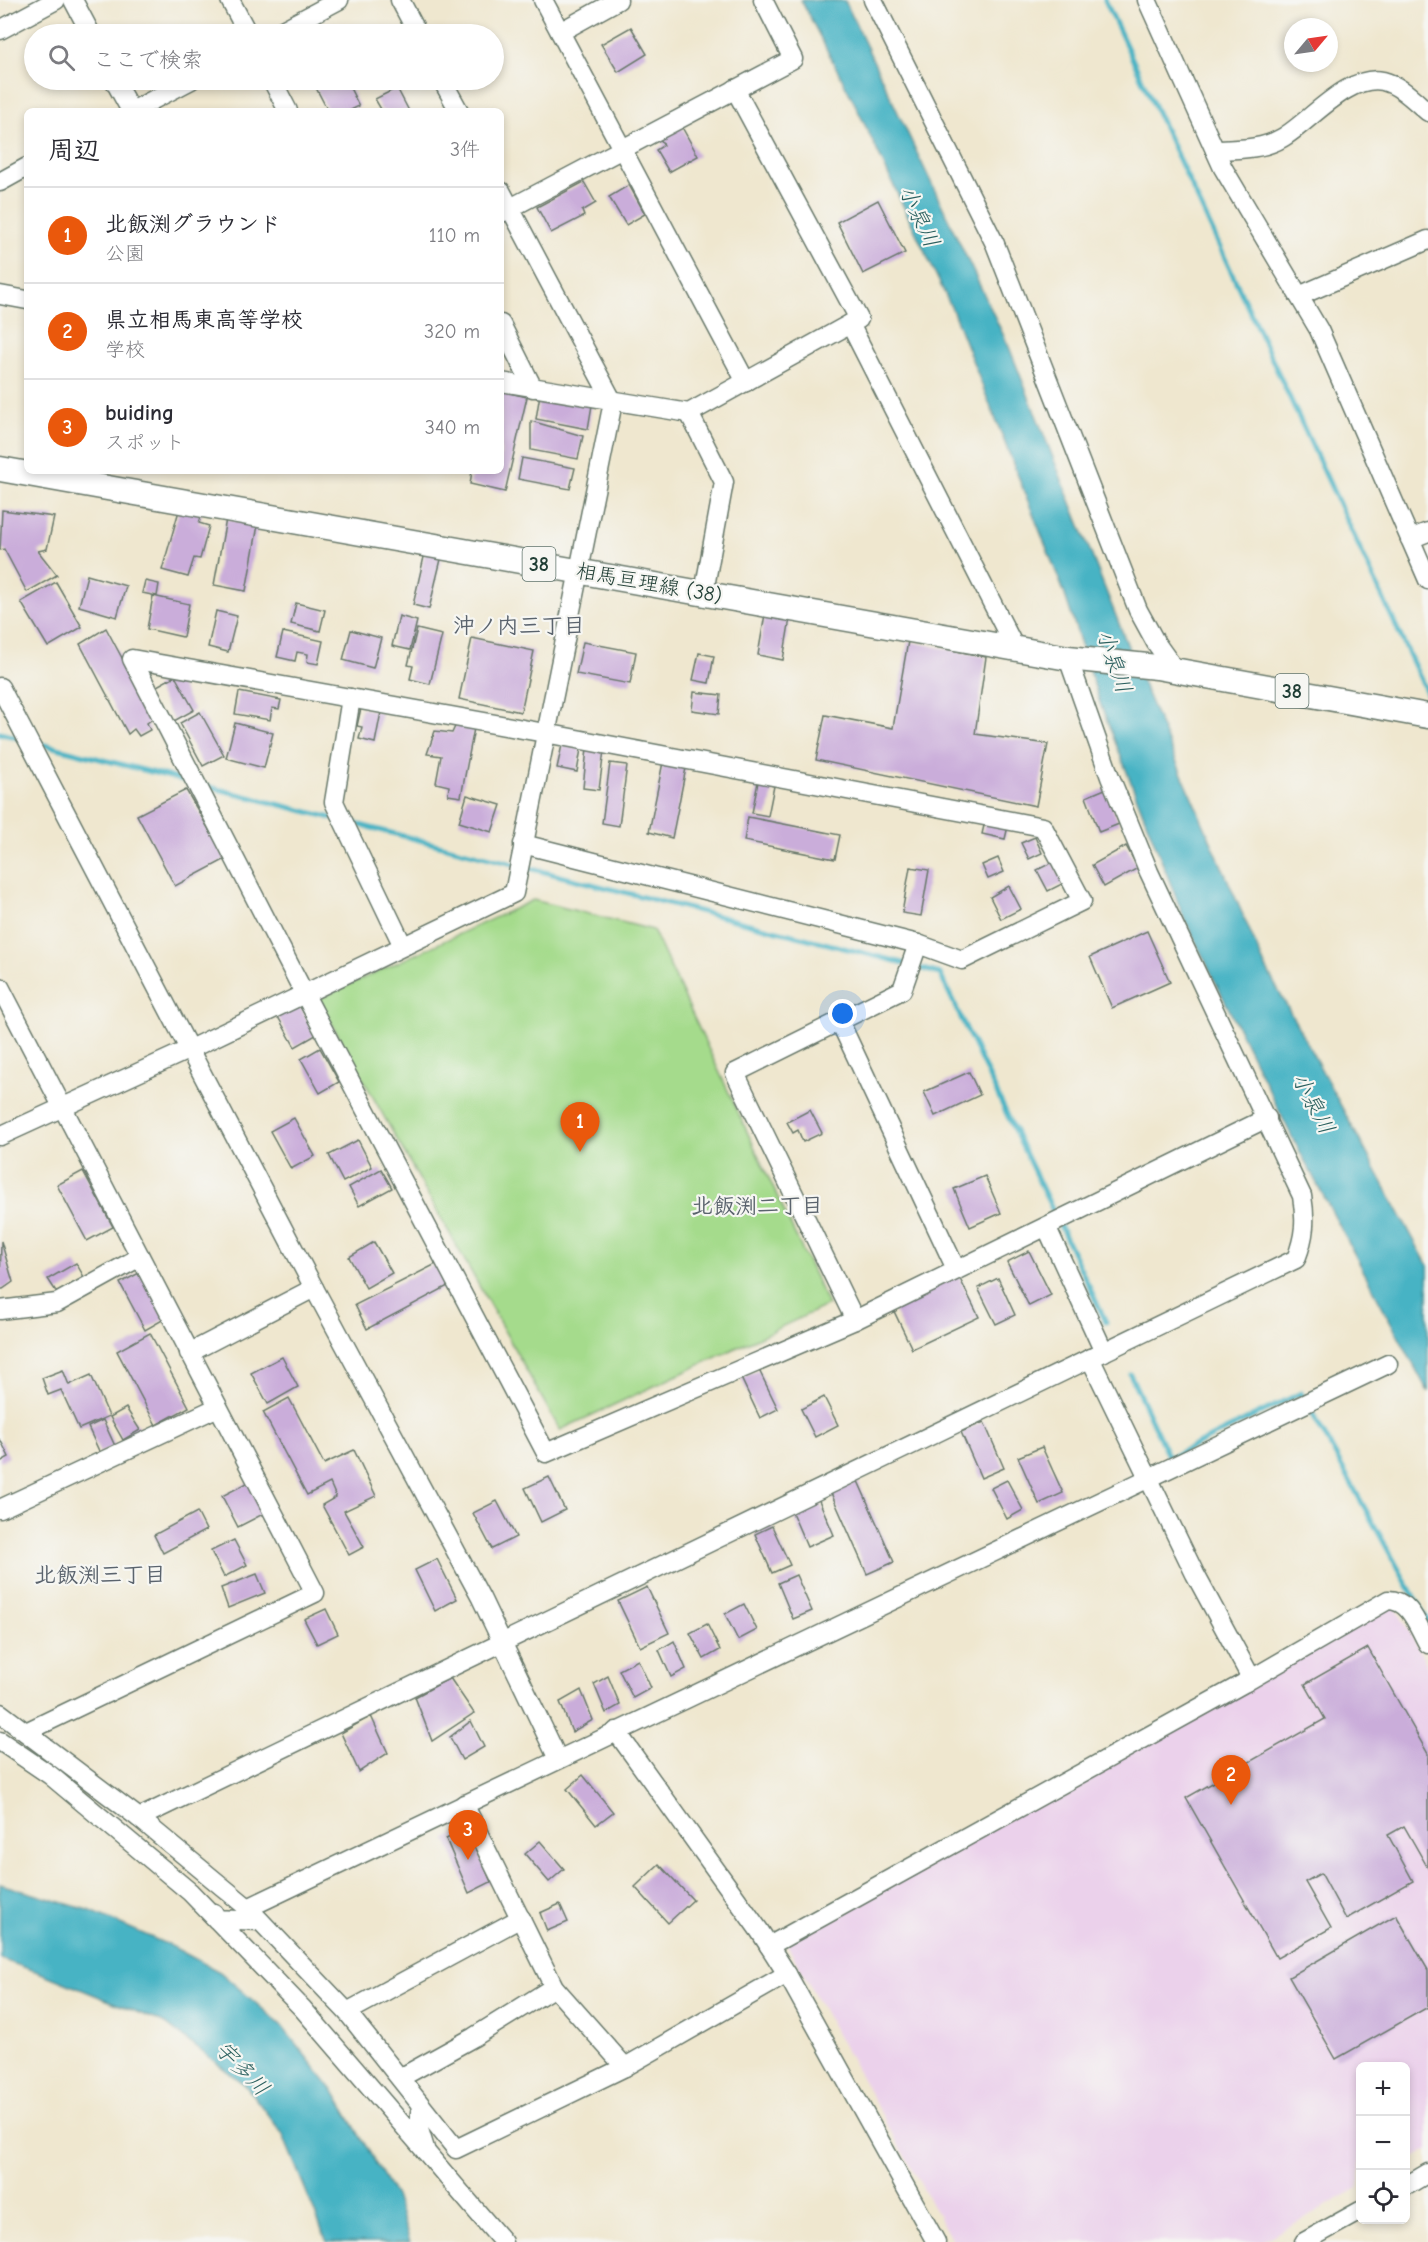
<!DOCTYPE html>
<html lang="ja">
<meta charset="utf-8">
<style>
body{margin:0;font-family:"Comic Neue","Klee One",sans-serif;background:#f7f7f7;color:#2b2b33}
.controls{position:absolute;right:18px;bottom:18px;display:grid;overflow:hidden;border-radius:9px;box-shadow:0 3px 9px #0003}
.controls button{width:54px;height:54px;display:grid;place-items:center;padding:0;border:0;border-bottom:2px solid #e1e1e2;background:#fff;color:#2b2b33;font:30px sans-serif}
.compass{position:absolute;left:1284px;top:18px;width:54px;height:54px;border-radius:50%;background:#fff;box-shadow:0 3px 9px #0003;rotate:61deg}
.you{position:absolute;left:843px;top:1014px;width:21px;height:21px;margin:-15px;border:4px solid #fff;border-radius:50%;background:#1a73e8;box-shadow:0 0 0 9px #1a73e833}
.badge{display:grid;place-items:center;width:39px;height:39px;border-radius:50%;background:#ea580c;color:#fff;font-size:20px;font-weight:700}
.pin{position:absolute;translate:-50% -50px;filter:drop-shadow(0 2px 3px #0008)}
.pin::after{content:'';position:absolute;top:32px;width:21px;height:18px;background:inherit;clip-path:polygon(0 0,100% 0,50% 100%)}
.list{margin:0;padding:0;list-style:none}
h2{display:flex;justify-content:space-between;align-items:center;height:78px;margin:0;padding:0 24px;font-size:26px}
h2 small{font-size:20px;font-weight:400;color:#7c7c81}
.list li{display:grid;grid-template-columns:39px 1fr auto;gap:18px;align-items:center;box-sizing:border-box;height:96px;padding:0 24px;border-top:2px solid #e1e1e2}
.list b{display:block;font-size:22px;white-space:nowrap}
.list p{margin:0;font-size:20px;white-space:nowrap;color:#7c7c81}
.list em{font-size:20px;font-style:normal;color:#7c7c81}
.icon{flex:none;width:33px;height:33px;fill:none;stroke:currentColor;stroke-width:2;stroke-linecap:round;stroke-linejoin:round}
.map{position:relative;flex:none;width:1428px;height:2242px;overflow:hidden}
.search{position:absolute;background:#fff;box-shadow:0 3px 9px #0003;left:24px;top:24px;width:480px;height:66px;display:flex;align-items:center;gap:15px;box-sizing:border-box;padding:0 21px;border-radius:33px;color:#7c7c81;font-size:22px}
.panel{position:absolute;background:#fff;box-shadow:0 3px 9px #0003;left:24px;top:108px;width:480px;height:366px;border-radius:9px}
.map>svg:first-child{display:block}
</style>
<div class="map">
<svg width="1428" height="2242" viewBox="0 0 1428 2242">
<rect width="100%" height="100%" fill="#f6f6f2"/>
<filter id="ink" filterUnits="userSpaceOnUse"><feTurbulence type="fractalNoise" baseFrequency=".0167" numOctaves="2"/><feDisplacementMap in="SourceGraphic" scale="12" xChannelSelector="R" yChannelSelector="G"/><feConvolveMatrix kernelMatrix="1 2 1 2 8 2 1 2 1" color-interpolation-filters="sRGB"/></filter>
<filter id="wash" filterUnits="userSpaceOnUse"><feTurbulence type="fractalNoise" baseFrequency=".008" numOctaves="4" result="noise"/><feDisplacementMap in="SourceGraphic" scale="24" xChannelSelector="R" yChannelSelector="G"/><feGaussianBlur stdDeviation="1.35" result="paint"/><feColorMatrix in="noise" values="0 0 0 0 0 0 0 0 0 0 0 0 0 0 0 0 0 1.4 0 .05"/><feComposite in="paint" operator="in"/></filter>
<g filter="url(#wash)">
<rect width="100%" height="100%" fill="#efe7cf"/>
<path fill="#ebd1eb" d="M1394 1604 1428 1667V2150L1406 2162V2066H1360V2187L1261 2242H953L786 1943Z"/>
<path fill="#a5db8c" stroke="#628c60" stroke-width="1.5" d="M533 900 653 930 828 1305 560 1430 318 999Z"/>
<g fill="#47b3c4" stroke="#33787c" stroke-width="1.5">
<path d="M801 0 845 1 1009 347 1145 689 1265 966 1428 1266V1392L1291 1135 1184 918 1100 703 1064 592 952 309 855 104Z"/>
<path d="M0 1884 91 1911 173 1947 220 1972 281 2025 335 2093 395 2196 410 2242H327L282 2133 245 2085 166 2024 41 1973 0 1959Z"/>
</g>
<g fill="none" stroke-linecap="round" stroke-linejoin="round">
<g stroke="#47b3c4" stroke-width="5">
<path d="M1105 0 1428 695"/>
<path d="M0 733 22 739"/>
<path d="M34 742 190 782"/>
<path d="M202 785 336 819"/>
<path d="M348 822 899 962 940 974 1106 1322"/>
<path d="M1130 1374 1169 1458 1301 1393 1428 1622"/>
</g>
</g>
<g id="blocks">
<g fill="#caadda">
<path d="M316 16 325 34H297L294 27Z"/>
<path d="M631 27 647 54 618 72 601 44Z"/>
<path d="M312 80H346L359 106 349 111H328Z"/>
<path d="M397 88 409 111H382L375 99Z"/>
<path d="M678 120 698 156 669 172 656 150 664 145 656 133Z"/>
<path d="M584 182 596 203 582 211 584 216 551 233 537 207Z"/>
<path d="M629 185 645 214 626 225 609 197Z"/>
<path d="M878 200 905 253 863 274 837 222Z"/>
<path d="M501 391 527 397 505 492 470 484 472 471H501Z"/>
<path d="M540 394 592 405 588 429 536 419Z"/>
<path d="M531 421 583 436 578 459 531 450Z"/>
<path d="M522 458 575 468 570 489 518 479Z"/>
<path d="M180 507 202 514 199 523 209 526 200 559 194 558 188 577 162 570Z"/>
<path d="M2 510 54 517 47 549 38 551 57 575 27 592 4 549 0 550Z"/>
<path d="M226 519 258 525 246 591 214 585Z"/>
<path d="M426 548 443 551 429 609 413 605Z"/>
<path d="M87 575 126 586 117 617 79 606Z"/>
<path d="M145 581 159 584 157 596 142 593Z"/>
<path d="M56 582 82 627 48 647 21 602Z"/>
<path d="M153 596 189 604 183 637 147 629Z"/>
<path d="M296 603 325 610 320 631 291 624Z"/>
<path d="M216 611 237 616 228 652 208 647Z"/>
<path d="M765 614 790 618 783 660 758 655Z"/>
<path d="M399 616 417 621 410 650 392 646Z"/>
<path d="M106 628 154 718 147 723 150 730 139 736 134 729 128 734 80 644Z"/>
<path d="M417 629 442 635 430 684 410 679 413 666 408 665Z"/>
<path d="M351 630 381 638 373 668 343 660Z"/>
<path d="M283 632 323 641 318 664 307 662 308 654 297 652 295 661 277 657Z"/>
<path d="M472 638 534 651 521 712 459 699Z"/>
<path d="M908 641 986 657 975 734 1048 744 1036 806 816 760 825 715 893 728Z"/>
<path d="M583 642 636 652 630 684 576 674Z"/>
<path d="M699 653 714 656 709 683 693 680Z"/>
<path d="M175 676 194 710 174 721 155 687Z"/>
<path d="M239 692 281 700 279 709 272 708 270 720 235 714Z"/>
<path d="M694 692 721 695 719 714 692 710Z"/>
<path d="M361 708 381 712 375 743 359 739 362 727 357 726Z"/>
<path d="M200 712 224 755 203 766 180 723Z"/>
<path d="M458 720 475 723 461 797 448 795 449 786 436 783 441 756 427 754 435 731 452 733Z"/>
<path d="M235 723 273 733 264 768 226 758Z"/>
<path d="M562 745 581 749 577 772 557 768Z"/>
<path d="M587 748 604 750 599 790 583 788Z"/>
<path d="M663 762 686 768 672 838 649 832Z"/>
<path d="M610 763 627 765 619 826 602 823Z"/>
<path d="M758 782 774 786 768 816 752 813Z"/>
<path d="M1105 789 1119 824 1099 832 1086 797Z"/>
<path d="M186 790 226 859 175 886 137 815Z"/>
<path d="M467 795 501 805 492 832 459 822Z"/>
<path d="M748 817 840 835 835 859 744 841Z"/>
<path d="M986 817 1009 822 1005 839 982 834Z"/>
<path d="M1035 837 1042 853 1029 859 1021 843Z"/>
<path d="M1126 846 1138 868 1104 887 1092 865Z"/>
<path d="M998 858 1004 872 988 879 982 865Z"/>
<path d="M1053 862 1064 883 1048 891 1037 870Z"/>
<path d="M910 867 929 870 921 916 902 913Z"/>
<path d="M1009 886 1021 909 1001 919 990 897Z"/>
<path d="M1147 931 1170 982 1112 1008 1090 957Z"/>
<path d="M298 1003 316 1035 295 1047 277 1015Z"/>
<path d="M320 1048 339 1082 320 1093 301 1059Z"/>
<path d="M969 1072 980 1095 935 1116 924 1092Z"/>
<path d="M810 1110 822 1133 803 1142 798 1130 793 1133 787 1122Z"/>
<path d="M294 1118 315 1156 291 1169 270 1131Z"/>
<path d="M358 1140 372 1167 343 1182 329 1155Z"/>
<path d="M381 1169 392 1188 359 1206 349 1187Z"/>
<path d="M83 1171 113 1227 87 1241 57 1185Z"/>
<path d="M985 1176 1001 1213 970 1227 954 1189Z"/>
<path d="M1 1241 13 1282 3 1289H0Z"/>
<path d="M374 1242 392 1273 366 1288 349 1257Z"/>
<path d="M1029 1251 1051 1295 1029 1306 1007 1262Z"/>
<path d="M76 1263 84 1277 57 1293 48 1279Z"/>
<path d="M436 1264 448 1286 367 1329 355 1305Z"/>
<path d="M141 1272 166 1318 145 1330 120 1283Z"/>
<path d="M958 1275 979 1317 912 1349 892 1307Z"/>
<path d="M998 1278 1015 1315 996 1324 978 1288Z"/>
<path d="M150 1333 189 1407 156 1425 117 1351Z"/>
<path d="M282 1357 298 1387 268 1404 251 1373Z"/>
<path d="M63 1370 69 1385 91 1375 109 1416 79 1429 61 1390 48 1395 42 1378Z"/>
<path d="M759 1370 778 1409 760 1418 741 1378Z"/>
<path d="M824 1397 838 1425 815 1437 801 1409Z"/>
<path d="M289 1398 324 1464 354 1450 376 1496 344 1511 364 1547 349 1555 322 1505 336 1497 330 1483 307 1495 263 1412Z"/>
<path d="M126 1408 140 1430 123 1440 110 1417Z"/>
<path d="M103 1420 115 1446 100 1453 88 1427Z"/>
<path d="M984 1422 1004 1468 981 1478 961 1432Z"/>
<path d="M0 1439 9 1457 0 1462Z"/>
<path d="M1042 1447 1063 1493 1039 1504 1018 1457Z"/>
<path d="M549 1477 565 1510 541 1522 525 1488Z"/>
<path d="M1007 1480 1023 1510 1007 1519 991 1488Z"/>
<path d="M858 1481 894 1562 867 1574 831 1493Z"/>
<path d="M249 1482 265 1513 238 1527 222 1496Z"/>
<path d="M818 1498 834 1535 807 1547 791 1510Z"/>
<path d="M497 1501 516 1537 492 1549 473 1513Z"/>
<path d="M197 1512 206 1530 163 1553 154 1535Z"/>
<path d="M772 1526 790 1565 772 1573 755 1534Z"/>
<path d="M234 1540 247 1565 224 1577 211 1551Z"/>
<path d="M437 1559 457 1599 435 1611 415 1570Z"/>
<path d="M257 1574 265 1593 228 1608 221 1588Z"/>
<path d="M796 1575 812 1611 793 1619 778 1583Z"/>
<path d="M647 1587 669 1633 640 1647 618 1601Z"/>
<path d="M744 1604 757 1630 738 1640 725 1614Z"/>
<path d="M326 1609 338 1634 317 1644 304 1619Z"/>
<path d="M707 1624 720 1650 704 1659 690 1633Z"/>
<path d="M674 1641 686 1669 671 1677 659 1650Z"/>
<path d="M1368 1648 1428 1754V1868L1404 1826 1388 1835 1413 1881 1346 1919 1321 1873 1305 1882 1331 1928 1277 1958 1186 1798 1325 1719 1305 1684Z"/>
<path d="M638 1660 651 1688 633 1698 619 1670Z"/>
<path d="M608 1676 620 1705 606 1713 594 1684Z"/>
<path d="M450 1678 474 1713 432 1741 415 1697Z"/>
<path d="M581 1690 593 1720 572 1732 560 1702Z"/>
<path d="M371 1716 388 1753 359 1772 341 1733Z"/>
<path d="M471 1721 484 1747 462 1760 450 1737Z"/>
<path d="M583 1775 613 1812 596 1825 567 1789Z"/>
<path d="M468 1828 491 1882 469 1893 446 1839Z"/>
<path d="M540 1841 564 1869 549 1882 525 1854Z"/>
<path d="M659 1864 693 1900 668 1923 635 1887Z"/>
<path d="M560 1904 568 1922 547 1931 540 1913Z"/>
<path d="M1396 1915 1428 1970V2007L1336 2059 1289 1977Z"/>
</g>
</g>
</g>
<g filter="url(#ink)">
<use href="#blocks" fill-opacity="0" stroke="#68786a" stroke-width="1.5"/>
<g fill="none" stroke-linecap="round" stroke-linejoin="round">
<defs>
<g id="minor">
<path d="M73 0 91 34"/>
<path d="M230 0 248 34"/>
<path d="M400 0 418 34"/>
<path d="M543 0 746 382"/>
<path d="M873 0 995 244 1138 610 1156 643 1176 671"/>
<path d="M1147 0 1223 168 1319 330 1428 580"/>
<path d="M0 30 56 0"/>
<path d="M560 32 618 0"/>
<path d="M275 34 339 0"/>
<path d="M114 80 131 111"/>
<path d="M272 80 288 111"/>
<path d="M442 80 459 111"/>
<path d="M132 111 191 80"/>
<path d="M1215 150C1237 149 1262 150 1282 138 1310 122 1347 74 1383 81 1400 85 1415 101 1428 112"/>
<path d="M0 182 27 167"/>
<path d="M501 213 793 59 763 0"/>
<path d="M0 295 27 300"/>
<path d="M1299 296 1428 240"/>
<path d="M501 324 533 388"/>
<path d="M850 324 1015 648"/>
<path d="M501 382 689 413 859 319 735 89"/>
<path d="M689 413 724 482 704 592"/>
<path d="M1410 539 1428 532"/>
<path d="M0 687 314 1288 481 1598 558 1759"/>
<path d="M351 698 334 802 403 946"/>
<path d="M523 844 918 944 962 960 1082 901 1043 827 545 733 132 659 304 993 546 1453 855 1320 1267 1118"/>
<path d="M0 987 315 1593 26 1732"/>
<path d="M839 1020 956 1269"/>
<path d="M0 1136 190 1049 514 893 613 402 501 191"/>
<path d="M1047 1228 1104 1352"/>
<path d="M0 1310 57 1303 140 1257"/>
<path d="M855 1320 735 1073 902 990 918 944"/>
<path d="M189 1353 314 1288"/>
<path d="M0 1509 218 1407"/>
<path d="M1246 1682 1388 1600C1411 1600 1418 1627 1428 1644"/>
<path d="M0 1713 139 1818 248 1908 347 2012 456 2149 625 2067 787 1974"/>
<path d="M616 1731 759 1930 787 1974 936 2242"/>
<path d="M0 1741 50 1775 190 1892 303 2009 426 2152"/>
<path d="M464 1804 554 1987 625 2067"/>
<path d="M139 1818 1296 1259C1305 1236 1306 1220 1302 1196L1149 872 1110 777 1068 658"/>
<path d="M248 1908 1388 1364"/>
<path d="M214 1913 216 1919 260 1921"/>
<path d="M769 1946 1246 1682 1249 1674 1195 1574 1090 1358"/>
<path d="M347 2012 521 1918"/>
<path d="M400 2078 474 2037 554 1987"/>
<path d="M421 2106 418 2126 426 2152 503 2242"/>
<path d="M1406 2186 1428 2173"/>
<path d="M1304 2242 1360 2211"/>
</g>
<path id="major" d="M0 469 1068 658 1157 667 1428 716"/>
</defs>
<use href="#minor" stroke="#68786a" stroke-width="21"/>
<use href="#major" stroke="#68786a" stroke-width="27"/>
<use href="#minor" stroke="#fff" stroke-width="18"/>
<use href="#major" stroke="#fff" stroke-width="24"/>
</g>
</g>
<g text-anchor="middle" stroke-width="4.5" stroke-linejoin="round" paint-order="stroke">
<g fill="#f6f6f2" stroke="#60746d" stroke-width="1.5">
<rect x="522.5" y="547" width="33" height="34" rx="4.5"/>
<rect x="1275.5" y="674" width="33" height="34" rx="4.5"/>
</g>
<g font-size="20" font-weight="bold" fill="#1f3d34">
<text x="539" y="571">38</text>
<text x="1292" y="698">38</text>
</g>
<g font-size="21" fill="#1f3d34" stroke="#f6f6f2">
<text transform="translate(649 583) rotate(10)" y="7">相馬亘理線 (38)</text>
</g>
<g font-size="22" font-style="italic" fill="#2b605f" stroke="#f6f6f2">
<text transform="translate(920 216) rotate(65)" y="8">小泉川</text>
<text transform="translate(1115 661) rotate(71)" y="8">小泉川</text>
<text transform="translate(1314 1103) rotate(62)" y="8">小泉川</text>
<text transform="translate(243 2068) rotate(46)" y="8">宇多川</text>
</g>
<g font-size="22" font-weight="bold" fill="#5b646e" stroke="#f6f6f2">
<text x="519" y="633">沖ノ内三丁目</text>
<text x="757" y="1213">北飯渕二丁目</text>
<text x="100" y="1582">北飯渕三丁目</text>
</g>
</g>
</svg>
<div class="controls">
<button>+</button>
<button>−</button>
<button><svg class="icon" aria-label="locate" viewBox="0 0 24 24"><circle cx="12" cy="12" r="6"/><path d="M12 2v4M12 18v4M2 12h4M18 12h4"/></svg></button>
</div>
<svg class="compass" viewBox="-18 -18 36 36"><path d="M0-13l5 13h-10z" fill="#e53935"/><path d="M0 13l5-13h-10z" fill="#7c7c81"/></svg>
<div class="you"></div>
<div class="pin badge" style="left:580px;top:1152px">1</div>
<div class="pin badge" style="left:1231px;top:1805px">2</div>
<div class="pin badge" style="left:468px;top:1860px">3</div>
<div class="search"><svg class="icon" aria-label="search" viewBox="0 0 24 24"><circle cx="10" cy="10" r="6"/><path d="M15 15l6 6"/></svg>ここで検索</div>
<section class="panel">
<h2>周辺<small>3件</small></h2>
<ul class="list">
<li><span class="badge">1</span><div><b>北飯渕グラウンド</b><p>公園</p></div><em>110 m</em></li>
<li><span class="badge">2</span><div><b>県立相馬東高等学校</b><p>学校</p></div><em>320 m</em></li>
<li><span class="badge">3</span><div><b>buiding</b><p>スポット</p></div><em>340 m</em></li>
</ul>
</section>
</div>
